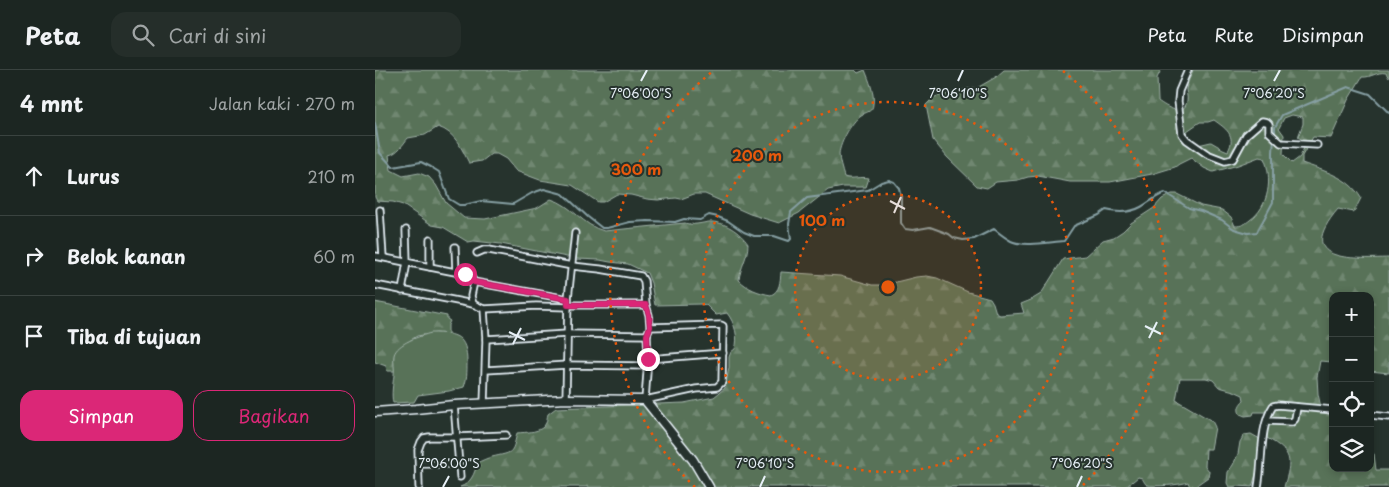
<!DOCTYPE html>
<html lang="id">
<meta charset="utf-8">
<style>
body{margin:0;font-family:"Playpen Sans",sans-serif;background:#252e2a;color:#f1f3f6}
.controls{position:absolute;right:15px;bottom:15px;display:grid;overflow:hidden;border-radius:10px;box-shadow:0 2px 8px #0003}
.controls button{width:45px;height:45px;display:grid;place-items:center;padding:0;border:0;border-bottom:1px solid #3a4340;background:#1c2622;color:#f1f3f6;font:25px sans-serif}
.stop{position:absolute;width:15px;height:15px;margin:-11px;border:4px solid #db2777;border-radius:50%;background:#fff}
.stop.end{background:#db2777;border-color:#fff;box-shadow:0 1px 5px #0008}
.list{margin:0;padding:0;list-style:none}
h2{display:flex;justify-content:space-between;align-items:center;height:65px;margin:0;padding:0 20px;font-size:21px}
h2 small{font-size:16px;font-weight:400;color:#a0a5a5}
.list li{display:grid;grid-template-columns:32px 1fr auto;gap:15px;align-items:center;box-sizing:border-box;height:80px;padding:0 20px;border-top:1px solid #3a4340}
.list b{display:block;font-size:19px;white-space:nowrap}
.list em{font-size:16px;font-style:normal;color:#a0a5a5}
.actions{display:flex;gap:10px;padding:15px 20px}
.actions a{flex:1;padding:11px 0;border:1px solid #db2777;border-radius:15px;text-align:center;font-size:18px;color:#db2777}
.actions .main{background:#db2777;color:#fff}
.icon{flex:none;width:28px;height:28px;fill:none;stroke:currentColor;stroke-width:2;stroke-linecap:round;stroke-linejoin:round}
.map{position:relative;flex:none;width:1014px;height:417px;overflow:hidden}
header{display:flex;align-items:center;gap:30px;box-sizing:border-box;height:70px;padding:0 25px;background:#1c2622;border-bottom:1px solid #3a4340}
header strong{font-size:24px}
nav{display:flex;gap:28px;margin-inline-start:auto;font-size:18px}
.search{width:350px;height:45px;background:#252e2a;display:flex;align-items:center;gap:12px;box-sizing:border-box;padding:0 18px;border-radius:15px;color:#a0a5a5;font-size:19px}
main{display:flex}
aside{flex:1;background:#1c2622}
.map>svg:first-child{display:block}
</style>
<header>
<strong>Peta</strong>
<div class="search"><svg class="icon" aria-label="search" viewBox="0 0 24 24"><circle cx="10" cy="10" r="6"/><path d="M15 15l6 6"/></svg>Cari di sini</div>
<nav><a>Peta</a><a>Rute</a><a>Disimpan</a></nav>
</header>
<main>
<aside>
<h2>4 mnt<small>Jalan kaki · 270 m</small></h2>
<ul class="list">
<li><svg class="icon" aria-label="ahead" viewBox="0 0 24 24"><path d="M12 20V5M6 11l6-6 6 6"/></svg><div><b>Lurus</b></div><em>210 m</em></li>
<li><svg class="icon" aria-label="right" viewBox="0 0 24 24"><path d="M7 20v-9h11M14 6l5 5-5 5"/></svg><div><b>Belok kanan</b></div><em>60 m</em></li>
<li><svg class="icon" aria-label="arrive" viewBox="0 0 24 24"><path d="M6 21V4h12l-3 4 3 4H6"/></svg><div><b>Tiba di tujuan</b></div></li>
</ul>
<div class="actions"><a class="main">Simpan</a><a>Bagikan</a></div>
</aside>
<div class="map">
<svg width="1014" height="417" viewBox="0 0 1014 417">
<defs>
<pattern id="forest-firs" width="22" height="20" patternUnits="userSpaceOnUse" patternTransform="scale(1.25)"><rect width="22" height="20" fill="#587258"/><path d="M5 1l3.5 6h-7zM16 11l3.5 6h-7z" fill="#708771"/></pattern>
</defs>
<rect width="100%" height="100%" fill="#26332d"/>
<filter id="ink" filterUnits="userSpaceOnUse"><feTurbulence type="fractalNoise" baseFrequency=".02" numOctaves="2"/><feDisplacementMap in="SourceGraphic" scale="10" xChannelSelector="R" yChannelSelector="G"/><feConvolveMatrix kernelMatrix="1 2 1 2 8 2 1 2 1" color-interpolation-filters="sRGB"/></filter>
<g filter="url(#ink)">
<g fill="url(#forest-firs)" stroke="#a0b2a8" fill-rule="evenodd">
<path d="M0 0H363L367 1 369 0H480L483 3 490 0C494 10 500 24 498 34 498 41 492 42 488 44 478 49 465 72 464 84 464 91 467 100 469 107 477 110 485 106 494 108L491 117H468L453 120 424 143 404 153 375 144 330 124H319L306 129 301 128 283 130 272 129 256 125 242 124 228 132H223L197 115 165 110 141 101 131 89 122 84H116L107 91 94 93C87 79 80 62 63 57L50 65 33 68C28 74 23 83 14 85L16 100 28 106 44 103 54 107 61 115 71 133 89 148 110 149 162 138 176 129C197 135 208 156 229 161L310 153C318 156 326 153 334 152 349 151 365 162 373 174 373 187 365 198 364 210 373 219 384 223 396 225 405 221 405 212 406 202L465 206 497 215H509L541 207 552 206 562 208 593 222 615 228 618 233 621 243 625 245 649 243 646 234 656 230 666 224 688 189 710 186 728 170 739 167 748 161 756 153 779 138 787 129 797 124H802L826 136 847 140 856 147 860 156C867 156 870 154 875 150 894 137 898 108 889 88L884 87 863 95 838 102 829 98 816 88 804 94 800 97 777 104 735 112H695L663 106 653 107 643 110 621 112 612 118 602 116 572 87 558 70 551 35 559 27 569 25 591 19 602 18 621 7 629 0H786L782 8 783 31C791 37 809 48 812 31 813 27 811 23 811 19 812 13 816 6 818 0H1014V8L1011 3C1002 1 996 8 987 7L973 30 956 68 938 67 927 86V93C949 101 974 107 986 128L979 142 963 139C918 192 976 189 1014 188V303L995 301V226H958V292L945 291 942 307 943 324 947 342 958 346V398H995V382L999 384 1001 400H1014V417H909C917 389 918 383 892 368L891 342H879L878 345 870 346 865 344C862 338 865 334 869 330L868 325 859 321 844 317 838 310 831 308H805L801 330 837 351 840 357 836 379H831L830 396 834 401 833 407 823 414V417H815L813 412C805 415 780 417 772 415 770 414 769 411 767 408L763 407 752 416 747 417H85C95 414 100 404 102 393 106 391 112 388 117 387 138 382 137 385 142 363 151 362 167 363 171 353 172 351 172 347 173 344L181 338 309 333 339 327 350 318 354 298V287L356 282 360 279C364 268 360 253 352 243L341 245 331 235 326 234 280 235 276 213 272 203 253 194 235 192 225 190 202 189 126 174 99 171 93 172 68 157 57 155 28 135 18 132 2 131 0 127ZM917 45 928 47V54L923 67 926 69 929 78 925 87 917 93 908 84 909 65 904 58 909 48ZM839 50C850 58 862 65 853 81L848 79 836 72 823 75 813 67 812 61 825 52H833Z"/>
<path d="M0 232 72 246V249L75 251 73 255V264L61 263 42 266 28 275 21 281 19 287 20 301H12L11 296 0 292Z"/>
<path d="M876 364 885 369 882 401 877 417 863 416 854 417 852 413 853 402 858 395 863 384 865 372 869 365Z"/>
</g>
<path fill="#587258" stroke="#a0b2a8" d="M56 263C81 263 92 265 92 293 92 302 92 309 89 317L74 321 43 325 39 332 18 333C16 324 18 314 19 305 20 299 18 292 19 285 22 273 45 266 56 263Z"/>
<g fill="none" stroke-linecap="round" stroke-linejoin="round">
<g stroke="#869fa3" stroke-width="2">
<path d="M0 53 5 83 18 97 46 92 56 97 64 102 74 129 84 135H89L106 131 138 134 157 123 169 119 188 124 213 147 227 158H232L255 152 273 151 300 152 309 149 325 150 334 145 343 147 353 151 369 162 379 166H399L414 171 416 169 414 154 416 142 432 128 493 120 506 112 514 110 519 112 524 118 526 127V153L530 159 538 160 555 157 574 164 579 168 588 170 599 169 619 159C624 163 630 168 636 171 649 177 674 172 689 171L699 156 724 145 731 140C743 143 755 143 766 137 775 132 781 126 790 123L814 138 826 141 847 150 859 159 873 163 882 162 898 132V82L899 68"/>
<path d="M900 64V57L907 45 973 17 995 24 1014 43"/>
</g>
<defs>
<g id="minor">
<path d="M813 0 804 21 803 31 807 64 812 70 832 84 850 91 858 89 871 65 887 51 892 52 894 54V62L906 73 942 75"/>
<path d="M5 140 8 187"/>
<path d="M80 177 81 202"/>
<path d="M102 183 109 180H114L197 196 225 199 266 206 269 211 271 235 274 245 275 257 272 265 273 289 270 330 321 319 342 317 347 312 348 256 346 255 275 257"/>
<path d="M0 186 90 204 96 207 99 212 96 226 98 234 109 239 111 269 109 334"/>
<path d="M55 197V169"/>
<path d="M99 212 193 229"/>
<path d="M0 215 98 234"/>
<path d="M27 221 32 192 31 160"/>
<path d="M193 235H271"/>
<path d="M109 239 161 236 193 237"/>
<path d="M111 269 192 264 272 265"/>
<path d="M273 289 348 283"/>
<path d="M111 300 192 295 272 296"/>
<path d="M191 329 193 229 200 163"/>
<path d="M79 335 85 407"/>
<path d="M995 345 1014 347"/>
<path d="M892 351 917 352 920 349 922 337"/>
<path d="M44 394H83"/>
<path d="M44 417 43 380 46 372 49 368 54 367H81L131 365"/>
<path d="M883 417C888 392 884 357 898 336L903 335 958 340"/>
</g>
<path id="tertiary" d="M0 342 41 339 79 335 191 329 270 330 318 390 334 417"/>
</defs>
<use href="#minor" stroke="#e8f1f8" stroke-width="9"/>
<use href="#tertiary" stroke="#e8f1f8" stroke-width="11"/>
<use href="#minor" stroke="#26332d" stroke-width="5.5"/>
<use href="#tertiary" stroke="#26332d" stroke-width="8"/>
</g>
</g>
<g fill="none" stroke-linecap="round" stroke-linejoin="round" filter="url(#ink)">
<path stroke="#db2777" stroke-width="6" d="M90 204 96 207 99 212 193 229V235H271L274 245 275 257 272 265 273 289"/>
</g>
<path fill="none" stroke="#e8f1f8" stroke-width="2" d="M266 11 272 0M583 11 588 0M899 11 905 0M515 131 530 139M519 143 526 127M770 256 786 264M134 262 150 270M774 268 782 252M138 274 146 258M68 417 74 406M385 417 390 406M702 417 707 406"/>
<circle cx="513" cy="217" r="93" fill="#e8590c" fill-opacity=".12"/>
<g fill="none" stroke="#e8590c" stroke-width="2.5" stroke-dasharray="2.5 5">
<circle cx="513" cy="217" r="93"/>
<circle cx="513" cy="217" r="185"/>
<path d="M320 417A278 278 0 0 1 338 1M688 1A278 278 0 0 1 706 417"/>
</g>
<g font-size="12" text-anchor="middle" fill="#e8f1f8" stroke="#26332d" stroke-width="4" stroke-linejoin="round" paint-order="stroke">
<text x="266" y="28">7°06'00"S</text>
<text x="583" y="28">7°06'10"S</text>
<text x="899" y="28">7°06'20"S</text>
<text x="74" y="398">7°06'00"S</text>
<text x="390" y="398">7°06'10"S</text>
<text x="707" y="398">7°06'20"S</text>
</g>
<circle cx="513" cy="217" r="8" fill="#e8590c" stroke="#26332d" stroke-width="2.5"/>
<g font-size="15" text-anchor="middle" font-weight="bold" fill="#e8590c" stroke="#26332d" stroke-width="4" stroke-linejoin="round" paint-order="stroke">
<text x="382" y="91">200 m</text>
<text x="261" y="105">300 m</text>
<text x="447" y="156">100 m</text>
</g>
</svg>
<div class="controls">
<button>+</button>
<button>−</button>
<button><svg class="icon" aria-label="locate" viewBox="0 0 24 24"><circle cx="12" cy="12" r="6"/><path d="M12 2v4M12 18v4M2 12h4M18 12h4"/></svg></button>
<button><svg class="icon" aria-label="layers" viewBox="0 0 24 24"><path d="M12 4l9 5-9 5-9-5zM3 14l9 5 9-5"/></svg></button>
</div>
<div class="stop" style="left:90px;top:204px"></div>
<div class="stop end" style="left:273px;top:289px"></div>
</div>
</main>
